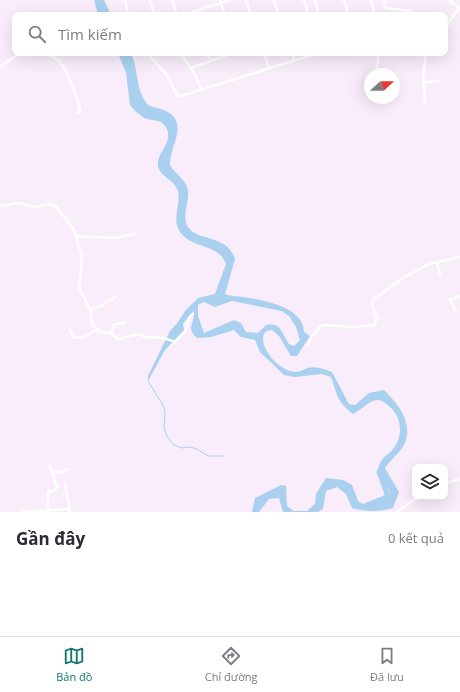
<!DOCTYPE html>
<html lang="vi">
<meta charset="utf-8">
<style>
body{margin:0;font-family:"Open Sans",sans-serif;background:#f7f7f7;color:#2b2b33}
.controls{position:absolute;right:12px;bottom:12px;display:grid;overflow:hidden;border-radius:8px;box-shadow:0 4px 16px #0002}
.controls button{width:36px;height:36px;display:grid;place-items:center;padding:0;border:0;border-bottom:1px solid #e1e1e2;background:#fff;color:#2b2b33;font:20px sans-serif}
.compass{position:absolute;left:364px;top:68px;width:36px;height:36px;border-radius:50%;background:#fff;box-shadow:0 4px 16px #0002;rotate:69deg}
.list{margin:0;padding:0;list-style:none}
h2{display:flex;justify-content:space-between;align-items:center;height:52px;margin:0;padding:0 16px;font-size:17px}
h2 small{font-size:13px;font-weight:400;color:#7c7c81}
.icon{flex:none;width:22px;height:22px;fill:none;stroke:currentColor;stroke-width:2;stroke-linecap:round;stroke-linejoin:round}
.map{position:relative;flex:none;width:460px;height:512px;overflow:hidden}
.search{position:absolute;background:#fff;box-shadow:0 4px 16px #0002;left:12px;right:12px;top:12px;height:44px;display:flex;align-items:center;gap:10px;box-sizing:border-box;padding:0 14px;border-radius:8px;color:#7c7c81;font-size:15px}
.sheet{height:124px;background:#fff}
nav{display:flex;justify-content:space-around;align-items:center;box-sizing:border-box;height:56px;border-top:1px solid #e1e1e2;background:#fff;font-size:11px;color:#7c7c81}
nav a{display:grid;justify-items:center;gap:2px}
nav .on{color:#0f766e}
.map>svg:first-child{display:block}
</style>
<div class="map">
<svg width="460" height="512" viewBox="0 0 460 512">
<rect width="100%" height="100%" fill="#f9ecfb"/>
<g fill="#a9d1ef" fill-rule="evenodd">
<path d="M94 0H104L111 15H98Z"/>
<path d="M118 53H131C139 71 135 89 148 105 154 108 160 108 166 111 190 123 169 147 170 165 175 174 186 179 188 190 190 202 181 215 188 227 198 242 227 234 235 259L225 294C229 296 237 296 243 297 263 300 304 307 304 332L310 336 297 356H291L279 336 272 330C266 330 263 333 263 339 263 353 282 372 296 372 300 372 304 369 308 368 316 366 324 369 332 372L349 404 355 405 369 393 384 390C398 404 413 422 405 443 403 449 390 461 385 468L399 492 393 508C378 512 366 512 352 508L346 494 337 487 326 491 323 509 318 512H283L279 498 269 499 259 512H252L255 498 281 485 286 486 287 506 294 511H307L315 504 316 494 326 478 343 480 352 485 358 501 363 504 390 493C386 485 378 477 379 468 381 456 387 457 393 449 403 437 402 420 392 409 374 390 369 406 353 414 337 402 337 394 331 377L322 374 295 377 284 375 260 352 255 340 241 337 234 330 211 337 197 338C184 327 197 322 193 311L183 324 184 330 165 350 148 381V376L170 331 178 322 185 311 198 298 215 294 226 264C218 242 190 250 179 230 172 218 181 204 178 191 174 179 160 177 158 166 156 151 176 142 165 126 160 119 154 121 147 119 141 117 134 110 130 105L126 73ZM232 301 282 311 289 316 296 327 300 340 294 346 289 344C282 334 282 322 266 325L258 333 246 332 241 323 234 320 204 333 198 316V305L204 302 215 307Z"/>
</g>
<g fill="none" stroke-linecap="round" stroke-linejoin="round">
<path stroke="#a9d1ef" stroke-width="1" d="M148 381 164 407 165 413 164 428 167 436 174 445 181 448 190 447 197 449 208 456H224"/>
<path stroke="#a9d1ef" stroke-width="5" d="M382 466 379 472 387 494 386 501"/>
<g stroke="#fff" stroke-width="2.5">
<path d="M125 0 128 15"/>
<path d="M150 0 154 15"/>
<path d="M172 0 177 15"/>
<path d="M220 0 225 15"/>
<path d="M246 0 251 15"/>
<path d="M274 0 279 15"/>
<path d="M304 0 309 15"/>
<path d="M315 0 319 15"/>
<path d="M344 0 349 15"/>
<path d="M371 0 375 15"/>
<path d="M385 0 384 6 386 8 412 11"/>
<path d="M449 0 459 8"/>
<path d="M183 15 230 0"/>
<path d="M445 29 453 16 460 8"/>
<path d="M47 53C51 56 57 59 60 62 71 77 76 93 80 111L77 113"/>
<path d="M147 53 167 75 178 97 318 53"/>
<path d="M180 53 194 73 202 90"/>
<path d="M207 53 210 60"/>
<path d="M264 53 269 69"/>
<path d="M292 53 294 60"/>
<path d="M0 67 20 53"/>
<path d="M191 68 233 53"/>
<path d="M376 74 379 53"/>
<path d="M424 82 439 81"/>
<path d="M425 102 423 75 426 53"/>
<path d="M0 206 19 203 34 207 50 204 55 206 67 220 74 230 82 258 79 288 91 311 92 324 100 332 111 333 118 339 139 334 146 337 164 338 175 342 186 330 189 318 193 314"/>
<path d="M75 236 115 238 135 234"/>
<path d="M437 262 440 275"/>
<path d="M90 309 99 307 117 296"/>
<path d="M456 312 450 300 460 296"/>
<path d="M70 330 73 337 81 338 97 330"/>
<path d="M111 333 114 325 125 322"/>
<path d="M308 345 312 336 322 325 357 327 374 325 377 318 372 305 373 300 404 277 429 264 460 257"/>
<path d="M53 473 57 471 61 473 67 469"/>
<path d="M65 483 70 512"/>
<path d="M445 483 460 479"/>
<path d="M48 511V492L55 490 57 487 50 465"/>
<path d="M21 512 69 509"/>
<path d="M397 512 418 497"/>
</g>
</g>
</svg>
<div class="controls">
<button><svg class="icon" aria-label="layers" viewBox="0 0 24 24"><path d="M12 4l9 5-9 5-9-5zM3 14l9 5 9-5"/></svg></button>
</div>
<svg class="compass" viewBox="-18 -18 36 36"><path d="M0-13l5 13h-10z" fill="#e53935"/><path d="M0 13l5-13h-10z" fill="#7c7c81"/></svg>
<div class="search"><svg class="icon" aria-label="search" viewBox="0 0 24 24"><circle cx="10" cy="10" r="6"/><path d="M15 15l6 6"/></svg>Tìm kiếm</div>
</div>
<section class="sheet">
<h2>Gần đây<small>0 kết quả</small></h2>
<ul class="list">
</ul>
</section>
<nav>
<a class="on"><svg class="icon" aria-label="map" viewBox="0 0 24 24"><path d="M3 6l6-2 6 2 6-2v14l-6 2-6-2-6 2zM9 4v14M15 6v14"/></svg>Bản đồ</a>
<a><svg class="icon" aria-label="directions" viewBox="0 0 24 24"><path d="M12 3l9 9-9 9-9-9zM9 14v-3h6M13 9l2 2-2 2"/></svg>Chỉ đường</a>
<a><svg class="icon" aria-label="saved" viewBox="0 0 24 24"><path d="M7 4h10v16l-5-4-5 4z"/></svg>Đã lưu</a>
</nav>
